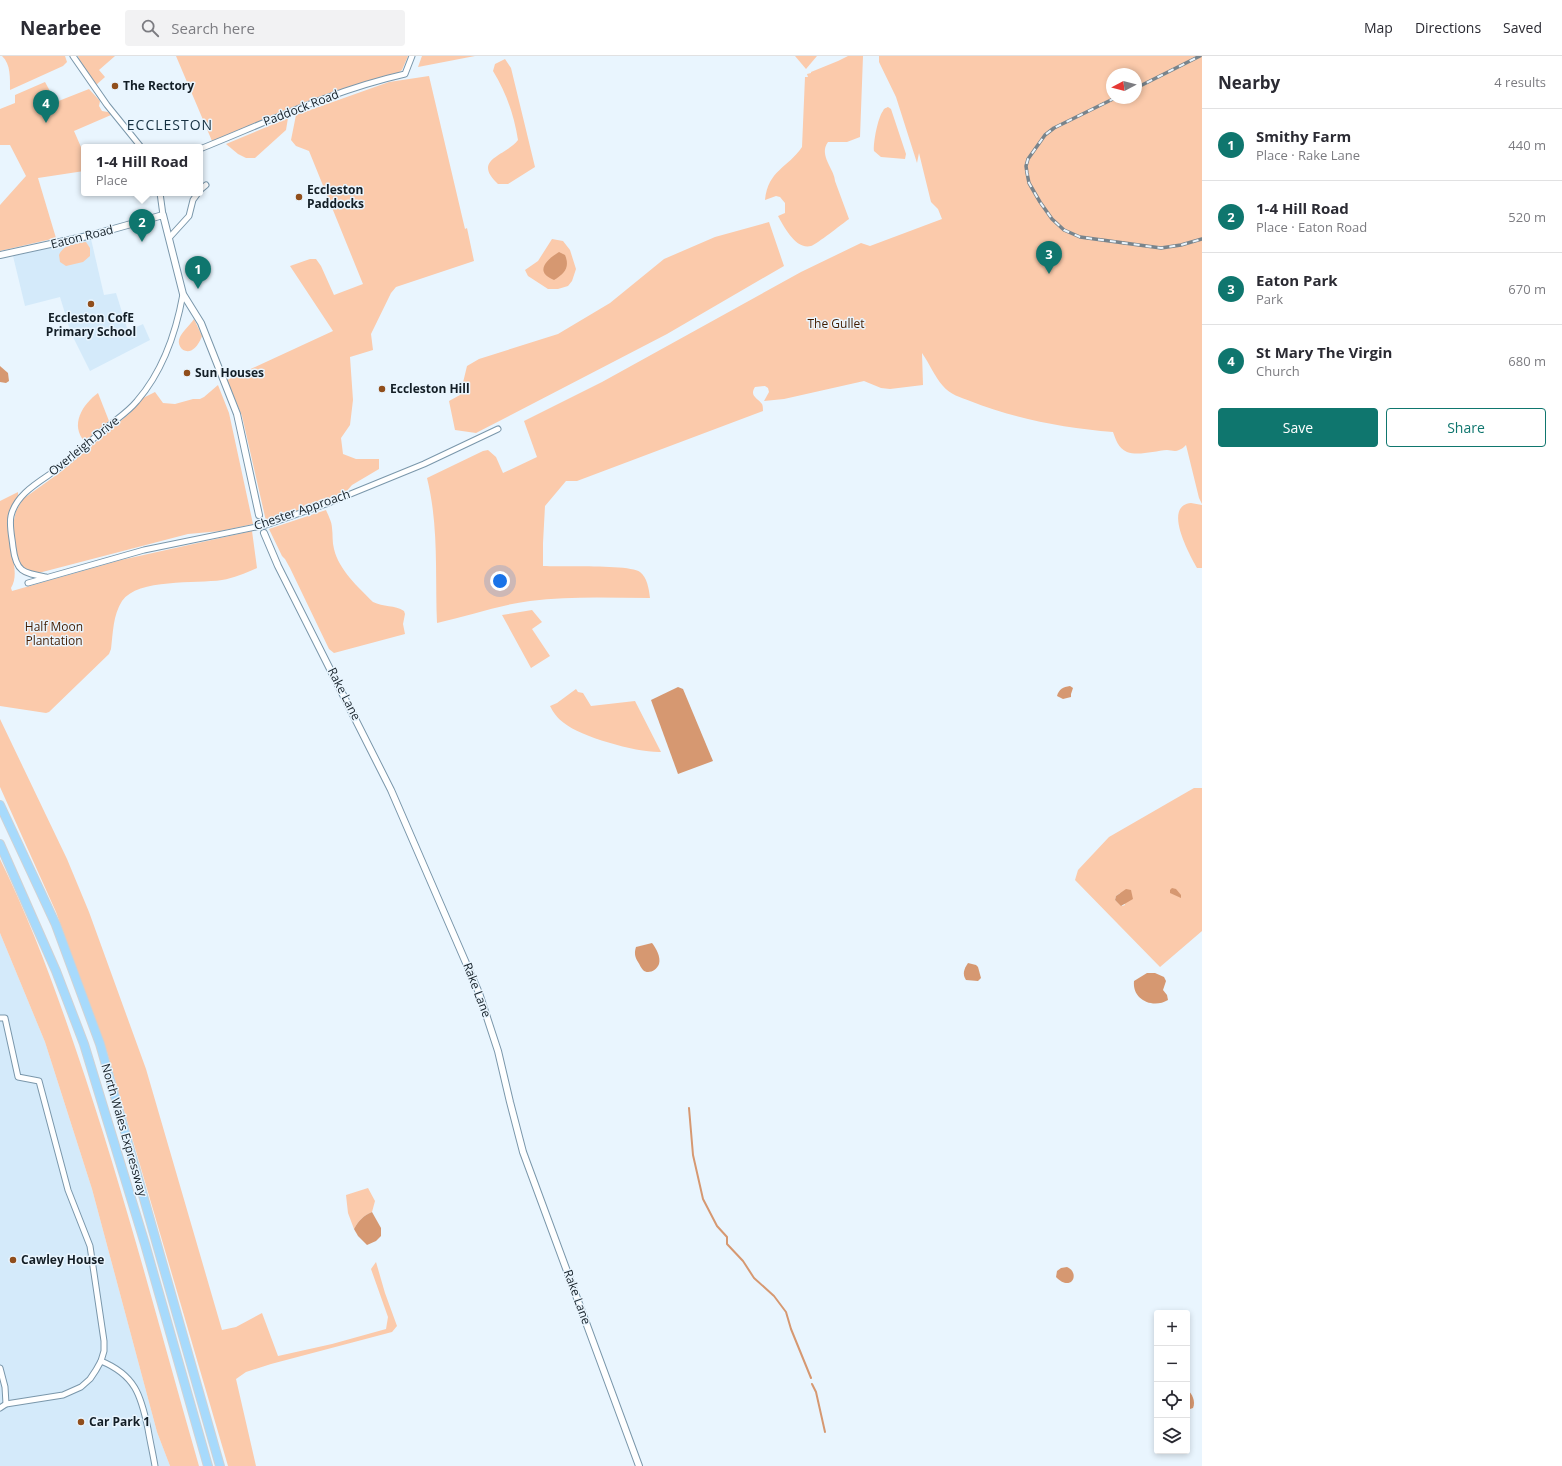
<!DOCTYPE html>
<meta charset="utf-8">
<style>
body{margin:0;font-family:"Open Sans",sans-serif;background:#f2f2f3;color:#2b2b33}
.controls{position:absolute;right:12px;bottom:12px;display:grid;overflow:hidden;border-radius:4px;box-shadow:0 2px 6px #0003}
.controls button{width:36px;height:36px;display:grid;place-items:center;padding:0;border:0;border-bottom:1px solid #e1e1e2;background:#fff;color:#2b2b33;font:20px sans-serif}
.compass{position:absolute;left:1106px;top:12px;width:36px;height:36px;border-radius:50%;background:#fff;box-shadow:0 2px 6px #0003;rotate:263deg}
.you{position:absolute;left:500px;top:525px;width:14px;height:14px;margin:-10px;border:3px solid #fff;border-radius:50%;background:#1a73e8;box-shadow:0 0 0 6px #1a73e833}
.badge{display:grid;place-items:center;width:26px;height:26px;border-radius:50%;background:#0f766e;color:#fff;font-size:13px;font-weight:700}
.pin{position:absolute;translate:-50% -33px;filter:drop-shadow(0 1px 2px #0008)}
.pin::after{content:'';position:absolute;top:21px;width:14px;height:12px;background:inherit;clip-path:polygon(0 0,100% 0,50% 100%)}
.popup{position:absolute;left:81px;top:88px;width:122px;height:52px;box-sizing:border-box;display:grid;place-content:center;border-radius:4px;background:#fff;filter:drop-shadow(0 1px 3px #0005);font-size:13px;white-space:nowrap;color:#7c7c81}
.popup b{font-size:15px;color:#2b2b33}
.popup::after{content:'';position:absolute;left:50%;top:100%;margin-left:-8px;border:8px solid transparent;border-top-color:#fff}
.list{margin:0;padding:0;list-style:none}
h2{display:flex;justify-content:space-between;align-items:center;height:52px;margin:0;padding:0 16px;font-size:17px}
h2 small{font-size:13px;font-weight:400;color:#7c7c81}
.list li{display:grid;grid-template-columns:26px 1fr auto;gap:12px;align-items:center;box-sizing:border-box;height:72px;padding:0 16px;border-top:1px solid #e1e1e2}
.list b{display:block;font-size:15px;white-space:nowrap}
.list p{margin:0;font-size:13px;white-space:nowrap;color:#7c7c81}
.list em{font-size:13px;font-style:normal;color:#7c7c81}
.actions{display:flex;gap:8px;padding:12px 16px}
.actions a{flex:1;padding:9px 0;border:1px solid #0f766e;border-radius:4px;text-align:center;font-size:14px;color:#0f766e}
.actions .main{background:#0f766e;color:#fff}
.icon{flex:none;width:22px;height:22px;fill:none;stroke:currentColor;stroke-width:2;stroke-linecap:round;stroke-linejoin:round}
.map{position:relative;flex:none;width:1202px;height:1410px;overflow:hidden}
header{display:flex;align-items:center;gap:24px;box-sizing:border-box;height:56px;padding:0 20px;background:#fff;border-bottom:1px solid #e1e1e2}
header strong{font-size:19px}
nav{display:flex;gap:22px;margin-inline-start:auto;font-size:14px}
.search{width:280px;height:36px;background:#f2f2f3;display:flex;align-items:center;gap:10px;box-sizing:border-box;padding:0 14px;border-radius:4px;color:#7c7c81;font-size:15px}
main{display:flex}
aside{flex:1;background:#fff}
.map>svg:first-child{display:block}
</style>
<header>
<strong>Nearbee</strong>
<div class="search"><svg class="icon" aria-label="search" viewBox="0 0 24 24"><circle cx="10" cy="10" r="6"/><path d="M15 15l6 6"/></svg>Search here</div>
<nav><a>Map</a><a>Directions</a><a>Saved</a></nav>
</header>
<main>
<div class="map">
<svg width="1202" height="1410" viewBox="0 0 1202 1410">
<rect width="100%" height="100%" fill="#e9f5fe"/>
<g fill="#d4eafa">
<path d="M91 183 104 239 116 237 128 275 143 268 150 284 90 315 71 277 60 241 25 250 13 200Z"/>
<path d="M0 877 45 986 92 1133 157 1376 170 1410H0Z"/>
</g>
<g fill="#fbcaab" fill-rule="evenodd">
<path d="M2 0H65L67 6 63 10 10 34C10 23 11 8 2 0Z"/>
<path d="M78 0H115L99 14 105 21 96 29 80 8Z"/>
<path d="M176 0H408L402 14 398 17C334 35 273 59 212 85Z"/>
<path d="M422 0H475L418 11Z"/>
<path d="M795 0H817L806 13Z"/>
<path d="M848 0H863L860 81 847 86H828C818 99 835 114 835 125L849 163C842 168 817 188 811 190 796 194 784 171 778 160L785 157V147L780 141 776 140 765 144C768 114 788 112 802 91L805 21H808L807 18 811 17V16L838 5Z"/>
<path d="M879 0H1202V448L1199 442 1186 389C1184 391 1182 393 1179 394 1175 396 1171 394 1167 394 1155 395 1138 400 1127 396 1118 392 1116 384 1113 376 1064 372 1016 363 970 345 962 342 949 338 943 330 935 321 929 307 922 297L923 329 890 333 881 332 864 325 784 343 764 345 769 336 768 332 765 330 755 331C749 340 758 342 762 348 763 350 763 354 763 355L577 425H566L545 450 543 487V510C560 511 630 508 640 516 647 521 649 533 650 542 610 542 570 540 530 545 499 549 468 560 437 567 435 519 439 470 427 422L483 395 488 394 496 401 503 417 537 401 524 365 602 326 801 216 861 187 870 190 942 163 938 153 931 146 919 97 917 107 896 41 879 6ZM1112 18H1136V42H1112Z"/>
<path d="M505 3 511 12 535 111 508 128H498C471 103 506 100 518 84 514 59 506 36 493 15L495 8Z"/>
<path d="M429 20 465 173 467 172 474 205 396 231 391 237 371 278 373 294 350 301 353 344 350 369 341 382 343 398 356 403H379V413L352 429 345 437 327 445 266 465 242 360 227 324 333 275 290 210 310 203H316L321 210 334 239 363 228 309 95 296 90 291 84 296 59 389 26Z"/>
<path d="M45 26 56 46 89 33 100 45 99 50 102 55 108 56 111 59 74 75 84 98V115L38 122 56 182 0 195V149L26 120 10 89H0V53L15 47V39Z"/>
<path d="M888 51 891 53 906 98 905 103 881 101 874 95C873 87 878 61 883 55 884 52 886 52 888 51Z"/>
<path d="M288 62 286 74 255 102H246L238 98 226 88Z"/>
<path d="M769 166 784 210 667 278 476 377 455 374 449 345 460 339 467 310 479 303 558 278 610 247 664 203 715 181Z"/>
<path d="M552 183 563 185 570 194 576 213 572 225 568 230 558 233H548L528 220 525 214 538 205Z"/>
<path d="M86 186 90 192V200L83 206 66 210 60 206 59 199C64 188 75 188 86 186Z"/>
<path d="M194 263 202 280C192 307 174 292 180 281 183 275 190 269 194 263Z"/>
<path d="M218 329 229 357 253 468 221 475 188 478 27 520 22 518 16 501 12 473 16 455 23 443 62 415 130 357 141 343 155 336 163 347 175 348 193 343H200L204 341Z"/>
<path d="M98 337 109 365 85 386C69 369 83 348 98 337Z"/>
<path d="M18 436C19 448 10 457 8 468 8 472 8 477 9 480 10 496 20 518 11 532L12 535 121 504 252 475 257 512C246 517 234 522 222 524 196 528 138 522 122 545 113 559 113 577 111 593L109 598 49 656 46 657 0 650V445Z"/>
<path d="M1191 447 1202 449V512H1197C1190 499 1162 450 1191 447Z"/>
<path d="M326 454C328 459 332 466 332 472 333 479 332 486 334 493 339 514 358 531 373 546 383 551 395 549 404 555L405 558 403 568 405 578 334 597 329 593 290 512 285 503 282 500 269 473Z"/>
<path d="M532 554 542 566 532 573 550 600 531 612 502 559Z"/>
<path d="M576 633 578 636 583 637 591 650 635 645 661 696C638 697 581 681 564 667 558 663 553 656 550 650L557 647Z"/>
<path d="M0 663 67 803 89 856 146 1013 222 1274 236 1271 262 1257 278 1300 332 1288 386 1273 388 1261 371 1213 376 1206 385 1237 397 1270 392 1276 271 1308 246 1316 236 1323 256 1410H228L107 996 56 856 0 731Z"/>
<path d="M1194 732H1202V875L1160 911 1075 824 1078 814 1109 781ZM1120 837 1125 849 1122 850 1115 844 1116 840Z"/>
<path d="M0 803C30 864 54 929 76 994 123 1131 159 1271 199 1410H170L157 1376 92 1133 45 986 0 877Z"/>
<path d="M368 1132 375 1145 372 1156C363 1160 359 1164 354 1173L348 1157 346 1139Z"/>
</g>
<g fill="#d69871">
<path d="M559 196 565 199C570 211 565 217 554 224 534 216 546 204 559 196Z"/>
<path d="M0 310 8 317 9 325 6 327 0 326Z"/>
<path d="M1070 630 1073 632 1071 638V641L1063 643 1057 640C1059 633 1063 631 1070 630Z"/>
<path d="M678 631 683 633 713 705 678 718 651 644Z"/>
<path d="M1172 832 1176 833 1181 839V842L1170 837V834Z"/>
<path d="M1126 833 1131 834 1133 843 1121 850 1115 844 1116 840Z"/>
<path d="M652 887C656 892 661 901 659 908 657 914 648 919 643 914 641 912 640 909 638 906 635 901 634 897 636 891Z"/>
<path d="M968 907 976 909 978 911 981 922 978 925 966 924C962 918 964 913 968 907Z"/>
<path d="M1147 917H1155L1164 921 1166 925 1163 934 1167 939 1168 944C1153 953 1132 944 1134 925Z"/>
<path d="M372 1156 381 1172V1180L376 1185 367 1189 358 1180 354 1173C359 1164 363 1160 372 1156Z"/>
<path d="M1067 1211C1081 1217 1071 1237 1056 1221L1057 1215 1061 1212Z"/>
<path d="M1187 1333C1192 1338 1196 1345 1193 1352L1187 1354Z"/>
</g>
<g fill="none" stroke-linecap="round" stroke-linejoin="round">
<g stroke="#d69871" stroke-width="2">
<path d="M689 1052 693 1099 703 1143 717 1170 727 1181V1188L743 1205 754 1222 774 1240 786 1256 791 1273 811 1322"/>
<path d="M812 1328 816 1336 825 1376"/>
</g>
<path stroke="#becad3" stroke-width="6" stroke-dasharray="6 3" stroke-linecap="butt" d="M259 459 264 477"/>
<defs>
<g id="minor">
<path d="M73 0 107 49 141 91"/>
<path d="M200 93C267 66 334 34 405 18L412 0"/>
<path d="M200 134 206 129"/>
<path d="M160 137 163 159"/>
<path d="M169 182 189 160 193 144 198 137"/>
<path d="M46 521C23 517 16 516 13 491 12 481 9 469 11 460 16 438 39 426 56 414 74 401 90 385 107 371 118 362 128 356 137 345 163 315 176 277 183 238"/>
<path d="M28 527 144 494 266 469 326 448 424 408 498 373"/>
<path d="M0 962H5L18 1021 39 1025 68 1134 90 1190 104 1285V1295L101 1305 96 1314 90 1323 81 1331 63 1339 6 1348 0 1352"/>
<path d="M101 1305C135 1319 141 1339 148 1373 150 1385 153 1398 155 1410"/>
<path d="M0 1312 5 1331 6 1348"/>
</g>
<g id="tertiary">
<path d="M0 199 92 179 163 159 183 238 201 267 237 358 259 459"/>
<path d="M264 477 278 510 391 734 479 937 498 995 510 1046 523 1096 639 1410"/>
</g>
<g id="trunk">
<path d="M0 749 56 869 100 988 220 1410"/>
<path d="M0 788 56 915 84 988 145 1188 208 1410"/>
</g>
</defs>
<use href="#minor" stroke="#7a97ab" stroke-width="7"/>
<use href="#tertiary" stroke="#7a97ab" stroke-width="8"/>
<use href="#trunk" stroke="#d0d2d4" stroke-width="10"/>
<use href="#minor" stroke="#fff" stroke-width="5"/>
<use href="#tertiary" stroke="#fff" stroke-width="6"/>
<use href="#trunk" stroke="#a7dafc" stroke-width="8"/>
<defs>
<g id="rail">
<path d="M1136 32 1200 0"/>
<path d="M1115 42 1054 72 1045 79 1028 103 1026 110 1027 117 1029 127 1040 146 1052 163 1064 174 1080 181 1161 192 1181 189 1202 183"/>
</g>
</defs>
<use href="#rail" stroke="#78848c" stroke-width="3.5"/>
<use href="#rail" stroke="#e9f5fe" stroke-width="2" stroke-dasharray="6" stroke-linecap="butt"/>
</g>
<g fill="#904e1c" stroke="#e9f5fe" stroke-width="1.5">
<circle cx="115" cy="30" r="4"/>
<circle cx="299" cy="141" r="4"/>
<circle cx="91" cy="248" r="4"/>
<circle cx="187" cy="317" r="4"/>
<circle cx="382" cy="333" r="4"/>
<circle cx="13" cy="1204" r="4"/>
<circle cx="81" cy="1366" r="4"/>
</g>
<g text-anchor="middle" stroke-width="3" stroke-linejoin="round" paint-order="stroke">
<g font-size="12" font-weight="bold" fill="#131e26" stroke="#e9f5fe" text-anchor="start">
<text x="123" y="34">The Rectory</text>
<text x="307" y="138">Eccleston<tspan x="307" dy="14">Paddocks</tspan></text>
<text x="91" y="266" text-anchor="middle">Eccleston CofE<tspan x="91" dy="14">Primary School</tspan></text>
<text x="195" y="321">Sun Houses</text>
<text x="390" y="337">Eccleston Hill</text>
<text x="21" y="1208">Cawley House</text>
<text x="89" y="1370">Car Park 1</text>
</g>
<g font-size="12" fill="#131e26" stroke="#e9f5fe">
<text transform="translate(301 52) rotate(-21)" y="4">Paddock Road</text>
<text transform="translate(82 181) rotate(-14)" y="4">Eaton Road</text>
<text transform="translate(84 390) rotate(-39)" y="4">Overleigh Drive</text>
<text transform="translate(302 454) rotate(-19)" y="4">Chester Approach</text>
<text transform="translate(344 638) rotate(63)" y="4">Rake Lane</text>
<text transform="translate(477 934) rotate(69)" y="4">Rake Lane</text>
<text transform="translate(124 1074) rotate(74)" y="4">North Wales Expressway</text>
<text transform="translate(577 1241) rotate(70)" y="4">Rake Lane</text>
</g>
<g font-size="12" fill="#441d00" stroke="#e9f5fe">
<text x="836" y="272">The Gullet</text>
<text x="54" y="575">Half Moon<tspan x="54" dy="14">Plantation</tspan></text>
</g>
<g font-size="14" letter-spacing="1" fill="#163041" stroke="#e9f5fe">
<text x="170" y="74">ECCLESTON</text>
</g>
</g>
</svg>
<div class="controls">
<button>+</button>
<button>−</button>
<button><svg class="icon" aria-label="locate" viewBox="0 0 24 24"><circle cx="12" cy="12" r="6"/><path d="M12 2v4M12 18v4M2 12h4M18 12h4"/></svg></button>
<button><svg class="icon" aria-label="layers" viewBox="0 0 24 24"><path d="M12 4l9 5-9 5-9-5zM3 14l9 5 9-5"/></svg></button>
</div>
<svg class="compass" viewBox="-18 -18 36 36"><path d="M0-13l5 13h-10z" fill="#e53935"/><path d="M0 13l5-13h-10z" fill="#7c7c81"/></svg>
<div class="you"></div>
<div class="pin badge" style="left:198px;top:233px">1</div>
<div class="pin badge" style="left:142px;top:186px">2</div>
<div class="popup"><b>1-4 Hill Road</b>Place</div>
<div class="pin badge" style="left:1049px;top:218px">3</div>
<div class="pin badge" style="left:46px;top:67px">4</div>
</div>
<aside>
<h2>Nearby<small>4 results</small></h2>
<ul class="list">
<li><span class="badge">1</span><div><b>Smithy Farm</b><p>Place · Rake Lane</p></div><em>440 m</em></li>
<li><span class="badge">2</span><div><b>1-4 Hill Road</b><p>Place · Eaton Road</p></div><em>520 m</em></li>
<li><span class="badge">3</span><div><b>Eaton Park</b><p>Park</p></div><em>670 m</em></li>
<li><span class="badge">4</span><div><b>St Mary The Virgin</b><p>Church</p></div><em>680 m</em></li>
</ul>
<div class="actions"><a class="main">Save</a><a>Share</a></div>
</aside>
</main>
